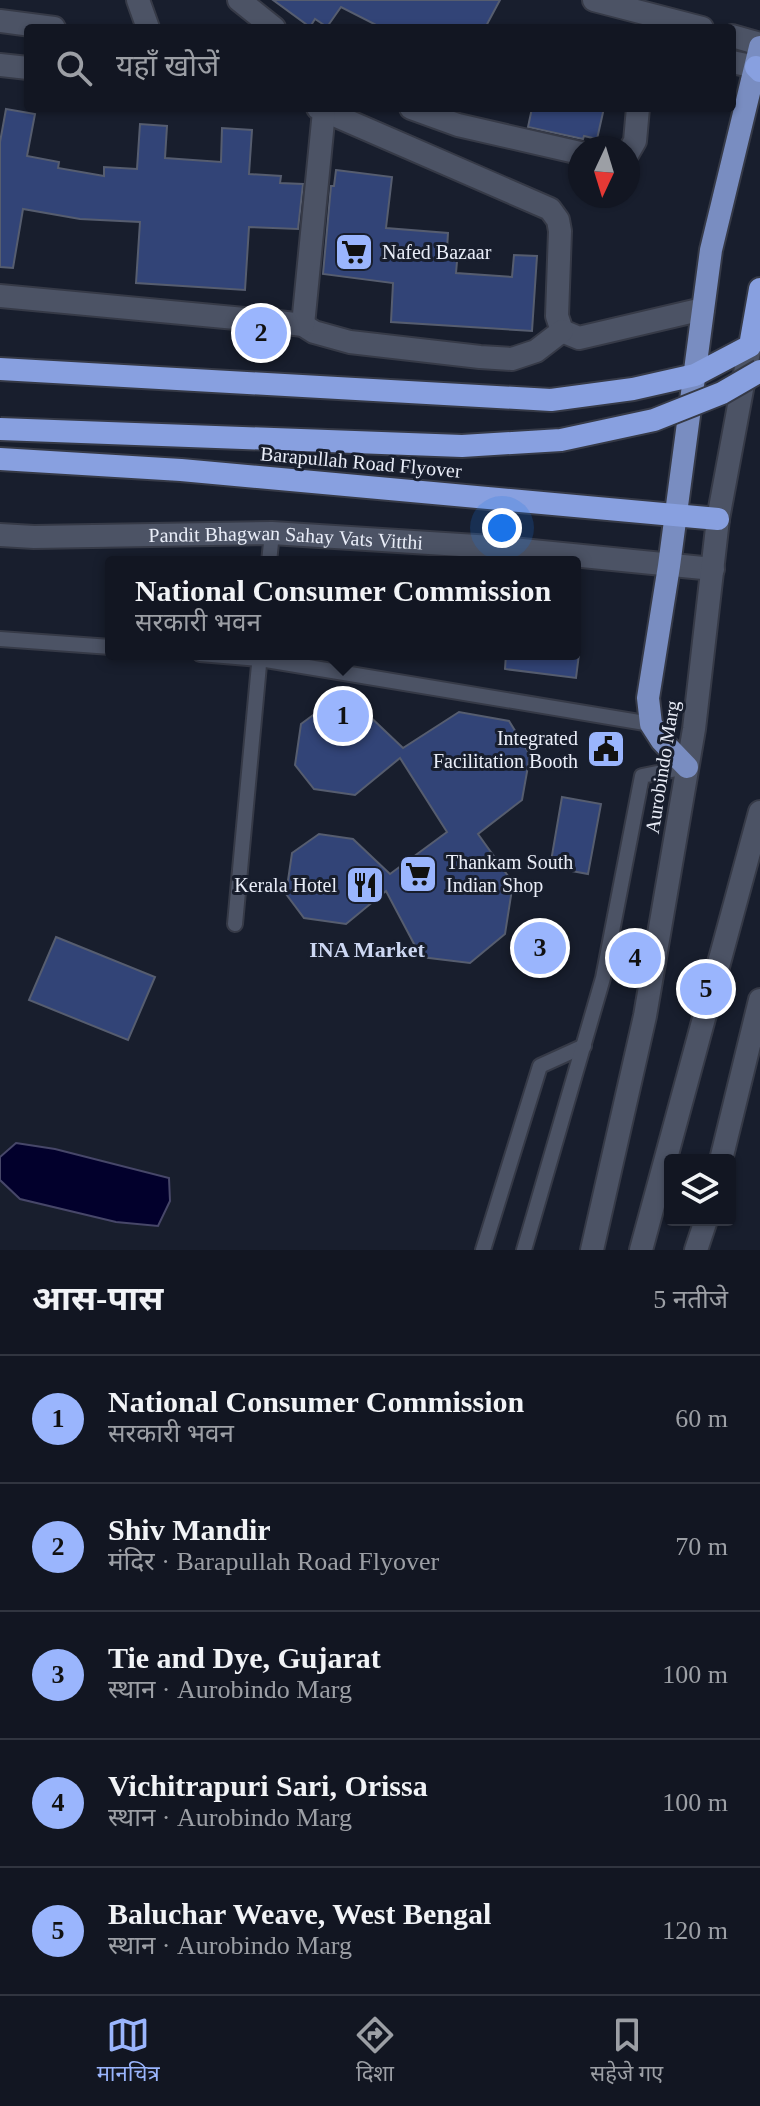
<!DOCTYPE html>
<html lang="hi">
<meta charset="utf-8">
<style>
body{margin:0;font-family:"Times New Roman","Noto Sans Devanagari",serif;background:#1b1f2a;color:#f1f3f6}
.controls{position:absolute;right:24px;bottom:24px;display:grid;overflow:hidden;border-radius:8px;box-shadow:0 2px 6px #0004}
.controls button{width:72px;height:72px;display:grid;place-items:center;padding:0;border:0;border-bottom:2px solid #313540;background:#121622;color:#f1f3f6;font:40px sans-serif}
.compass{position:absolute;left:568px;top:136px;width:72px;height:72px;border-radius:50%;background:#121622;box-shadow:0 2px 6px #0004;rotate:184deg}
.you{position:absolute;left:502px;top:528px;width:28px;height:28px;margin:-20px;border:6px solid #fff;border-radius:50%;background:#1a73e8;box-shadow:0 0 0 12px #1a73e833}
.badge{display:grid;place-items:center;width:52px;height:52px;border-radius:50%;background:#9ab5fd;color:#111;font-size:26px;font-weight:700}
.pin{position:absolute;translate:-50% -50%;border:4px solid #fff;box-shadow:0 2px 8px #0006}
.popup{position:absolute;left:105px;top:556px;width:476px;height:104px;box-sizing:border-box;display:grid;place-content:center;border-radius:8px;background:#121622;filter:drop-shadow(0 2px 6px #0005);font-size:26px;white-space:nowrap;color:#9c9fa5}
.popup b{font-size:30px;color:#f1f3f6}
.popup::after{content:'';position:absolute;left:50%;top:100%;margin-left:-16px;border:16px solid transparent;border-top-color:#121622}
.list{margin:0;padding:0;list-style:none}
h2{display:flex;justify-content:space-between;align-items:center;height:104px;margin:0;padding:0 32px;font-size:34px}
h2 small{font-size:26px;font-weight:400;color:#9c9fa5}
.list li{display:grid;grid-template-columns:52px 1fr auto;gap:24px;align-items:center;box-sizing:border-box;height:128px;padding:0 32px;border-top:2px solid #313540}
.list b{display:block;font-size:30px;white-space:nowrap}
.list p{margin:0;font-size:26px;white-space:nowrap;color:#9c9fa5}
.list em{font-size:26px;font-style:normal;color:#9c9fa5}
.icon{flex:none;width:44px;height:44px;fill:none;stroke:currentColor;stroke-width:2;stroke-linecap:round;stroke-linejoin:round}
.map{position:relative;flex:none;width:760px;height:1250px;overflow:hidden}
.search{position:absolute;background:#121622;box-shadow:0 2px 6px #0004;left:24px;right:24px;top:24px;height:88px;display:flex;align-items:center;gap:20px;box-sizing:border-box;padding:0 28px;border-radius:8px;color:#9c9fa5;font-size:30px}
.sheet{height:744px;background:#121622}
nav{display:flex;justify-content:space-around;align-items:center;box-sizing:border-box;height:112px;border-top:2px solid #313540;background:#121622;font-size:22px;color:#9c9fa5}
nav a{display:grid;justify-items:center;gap:4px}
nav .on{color:#9ab5fd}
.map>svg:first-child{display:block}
</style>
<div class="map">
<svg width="760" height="1250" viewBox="0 0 760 1250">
<rect width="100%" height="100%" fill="#181e2d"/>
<path fill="#02002c" stroke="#474769" stroke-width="2" d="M16 1143 55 1149 169 1178 170 1201 158 1226 116 1222 20 1199 0 1180V1157Z"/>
<g fill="#324477" stroke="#565d6f" stroke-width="2">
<path d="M273 0H500L485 28H382L341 7 327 27 315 19 310 27Z"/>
<path d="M532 108H604L597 139 584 136 583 139 528 127Z"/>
<path d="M6 109 35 114 27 156 59 162 58 168 104 176V167L137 169 140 124 167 126 165 158 221 162 222 128 252 130 249 174 281 176 280 183 303 184 298 229 249 227 245 290 136 283 140 222 80 219 23 209 13 268 0 267V142Z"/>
<path d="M336 170 392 177 386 228 448 233 447 249 458 250 456 273 512 277 514 255 537 256 532 331 391 322 393 283 323 274 331 186H334Z"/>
<path d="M506 654H579L576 678 505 669Z"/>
<path d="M328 704 363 710 403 748 459 712 509 721 530 755 522 800 478 834 513 883 505 934 470 963 421 957 386 891 346 924 304 918 286 894 292 853 319 834 353 839 390 874 447 832 400 758 355 795 314 789 295 765 301 724Z"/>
<path d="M562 797 601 804 588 874 550 867Z"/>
<path d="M56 937 155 977 128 1040 29 1000Z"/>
</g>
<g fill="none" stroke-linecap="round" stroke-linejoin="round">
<defs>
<g id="service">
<path d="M269 562 272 533"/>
<path d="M0 639 111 647"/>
<path d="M200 654 260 659 651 724"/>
<path d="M235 924 260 654"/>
<path d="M483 1250 540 1066 584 1046"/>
<path d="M524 1250 603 978 642 776 687 767"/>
</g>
<g id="minor">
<path d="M138 0 148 28"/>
<path d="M239 0 274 28"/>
<path d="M594 0 702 28"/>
<path d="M0 21 54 28"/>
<path d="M732 36 760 44"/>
<path d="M732 62 756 67"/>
<path d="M0 65 28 68"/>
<path d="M318 108 550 209 558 220 560 231 557 316 562 331 579 338 703 309"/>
<path d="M411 108 458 125 580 153"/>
<path d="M628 153 635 141 638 108"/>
<path d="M0 296 278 322 303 325 314 332 350 342 480 357 512 359 536 351 562 331"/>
<path d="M303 325 324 111"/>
<path d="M721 1160 760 1000"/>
<path d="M696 1250 706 1220"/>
</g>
<g id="tertiary">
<path id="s1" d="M0 535 34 537 272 533 492 547 713 569"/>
</g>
<g id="secondary">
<path d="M592 1250 645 1016 694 729 718 519 750 346"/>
<path d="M641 1250 760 812"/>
</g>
<path id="primary" d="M687 767 662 741 651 724 648 698 669 566 711 250 760 47"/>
<g id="trunk">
<path d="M756 67 760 71"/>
<path d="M0 369 551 400 633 389 695 375 750 346 760 289"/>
<path d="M0 459 181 470 718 519"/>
</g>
</defs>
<use href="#service" stroke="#363a47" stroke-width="18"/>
<use href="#minor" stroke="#363a47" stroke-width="26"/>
<use href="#tertiary" stroke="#363a47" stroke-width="26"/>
<use href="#secondary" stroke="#363a47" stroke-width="26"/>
<use href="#primary" stroke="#363a47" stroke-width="26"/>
<use href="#trunk" stroke="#363a47" stroke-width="26"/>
<use href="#service" stroke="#4c5365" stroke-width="14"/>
<use href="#minor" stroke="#4c5365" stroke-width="22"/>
<use href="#tertiary" stroke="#4c5365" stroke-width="22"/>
<use href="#secondary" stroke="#4c5365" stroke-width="22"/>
<use href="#primary" stroke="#798dc1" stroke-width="22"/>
<use href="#trunk" stroke="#88a0e0" stroke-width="22"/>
<defs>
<path id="trunk-bridge" d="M0 429 462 446 561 440 654 420 722 393 760 371"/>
</defs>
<use href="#trunk-bridge" stroke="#363a47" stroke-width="26" stroke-linecap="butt"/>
<use href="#trunk-bridge" stroke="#88a0e0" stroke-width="22"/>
</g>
<defs>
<symbol id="supermarket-square" viewBox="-11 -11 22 22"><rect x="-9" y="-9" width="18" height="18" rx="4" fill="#9ab5fd" stroke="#181e2d"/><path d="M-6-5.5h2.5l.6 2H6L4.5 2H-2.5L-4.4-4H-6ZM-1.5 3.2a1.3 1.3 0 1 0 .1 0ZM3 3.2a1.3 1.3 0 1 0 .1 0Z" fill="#111"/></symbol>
<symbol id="civic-square" viewBox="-11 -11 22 22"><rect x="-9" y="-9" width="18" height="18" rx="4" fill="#9ab5fd" stroke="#181e2d"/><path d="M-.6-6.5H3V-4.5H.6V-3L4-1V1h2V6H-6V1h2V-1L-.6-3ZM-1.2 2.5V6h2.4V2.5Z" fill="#111"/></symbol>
<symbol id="restaurant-square" viewBox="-11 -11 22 22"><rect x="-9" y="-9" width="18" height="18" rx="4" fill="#9ab5fd" stroke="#181e2d"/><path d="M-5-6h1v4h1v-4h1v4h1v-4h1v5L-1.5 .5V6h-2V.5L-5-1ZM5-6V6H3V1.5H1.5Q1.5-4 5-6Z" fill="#111"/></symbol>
</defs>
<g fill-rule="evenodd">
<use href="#supermarket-square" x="332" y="230" width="44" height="44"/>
<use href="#civic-square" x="584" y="727" width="44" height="44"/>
<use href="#supermarket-square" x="396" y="852" width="44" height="44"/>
<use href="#restaurant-square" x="343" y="863" width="44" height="44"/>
</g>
<g text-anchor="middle" stroke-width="6" stroke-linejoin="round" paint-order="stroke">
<g font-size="20" fill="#e9edf8" stroke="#181e2d" text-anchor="start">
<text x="382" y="259">Nafed Bazaar</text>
<text x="578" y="745" text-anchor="end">Integrated<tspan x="578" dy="23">Facilitation Booth</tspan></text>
<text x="446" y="869">Thankam South<tspan x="446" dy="23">Indian Shop</tspan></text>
<text x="337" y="892" text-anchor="end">Kerala Hotel</text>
</g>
<g font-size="20" fill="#e9edf8" stroke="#181e2d">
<text transform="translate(361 462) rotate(5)" y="7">Barapullah Road Flyover</text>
<text dy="7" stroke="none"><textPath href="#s1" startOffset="286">Pandit Bhagwan Sahay Vats Vitthi</textPath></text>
<text transform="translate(662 767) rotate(-81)" y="7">Aurobindo Marg</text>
</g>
<g font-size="22" font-weight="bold" fill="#ccd7f2" stroke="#181e2d">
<text x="367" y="957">INA Market</text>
</g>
</g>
</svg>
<div class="controls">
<button><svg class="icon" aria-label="layers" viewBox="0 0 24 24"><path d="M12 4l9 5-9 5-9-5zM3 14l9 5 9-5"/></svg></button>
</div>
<svg class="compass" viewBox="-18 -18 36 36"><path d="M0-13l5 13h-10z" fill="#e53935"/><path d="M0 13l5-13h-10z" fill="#9c9fa5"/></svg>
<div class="you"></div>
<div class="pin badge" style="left:343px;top:716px">1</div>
<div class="popup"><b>National Consumer Commission</b>सरकारी भवन</div>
<div class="pin badge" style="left:261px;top:333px">2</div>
<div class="pin badge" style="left:540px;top:948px">3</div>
<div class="pin badge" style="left:635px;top:958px">4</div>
<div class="pin badge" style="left:706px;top:989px">5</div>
<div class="search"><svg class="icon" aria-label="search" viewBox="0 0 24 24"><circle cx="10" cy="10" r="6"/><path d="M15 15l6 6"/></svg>यहाँ खोजें</div>
</div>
<section class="sheet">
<h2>आस-पास<small>5 नतीजे</small></h2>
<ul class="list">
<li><span class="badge">1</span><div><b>National Consumer Commission</b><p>सरकारी भवन</p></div><em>60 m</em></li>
<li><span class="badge">2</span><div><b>Shiv Mandir</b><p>मंदिर · Barapullah Road Flyover</p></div><em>70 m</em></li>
<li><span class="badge">3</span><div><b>Tie and Dye, Gujarat</b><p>स्थान · Aurobindo Marg</p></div><em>100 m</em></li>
<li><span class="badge">4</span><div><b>Vichitrapuri Sari, Orissa</b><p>स्थान · Aurobindo Marg</p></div><em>100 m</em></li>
<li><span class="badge">5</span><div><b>Baluchar Weave, West Bengal</b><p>स्थान · Aurobindo Marg</p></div><em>120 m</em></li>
</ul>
</section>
<nav>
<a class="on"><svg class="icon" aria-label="map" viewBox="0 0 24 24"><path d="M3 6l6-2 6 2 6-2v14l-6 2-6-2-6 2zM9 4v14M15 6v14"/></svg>मानचित्र</a>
<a><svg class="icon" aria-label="directions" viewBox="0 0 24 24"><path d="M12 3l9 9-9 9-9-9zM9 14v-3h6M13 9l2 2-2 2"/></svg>दिशा</a>
<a><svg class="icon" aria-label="saved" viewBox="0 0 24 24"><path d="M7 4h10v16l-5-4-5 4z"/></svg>सहेजे गए</a>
</nav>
